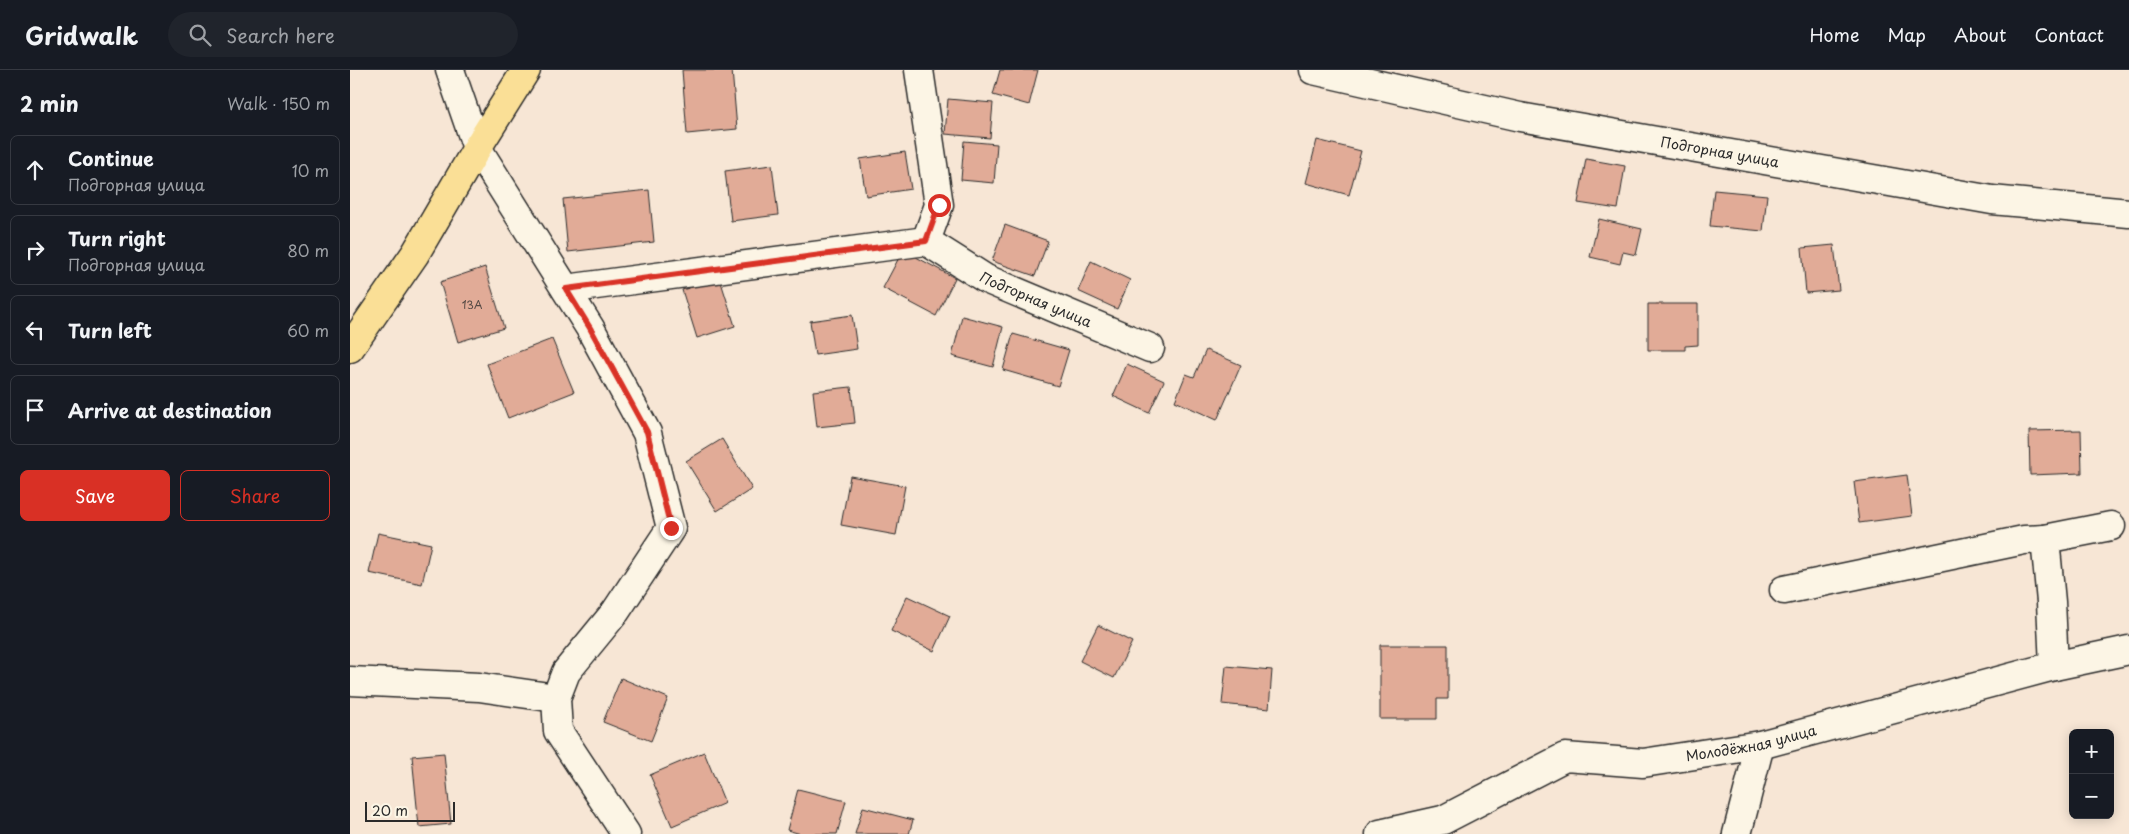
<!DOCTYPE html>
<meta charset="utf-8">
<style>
body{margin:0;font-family:"Playpen Sans",sans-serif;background:#20242c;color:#f1f3f6}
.controls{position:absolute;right:15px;bottom:15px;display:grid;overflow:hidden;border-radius:8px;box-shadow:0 2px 12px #0003}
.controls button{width:45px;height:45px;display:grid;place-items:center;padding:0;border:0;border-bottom:1px solid #363941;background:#171b24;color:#f1f3f6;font:25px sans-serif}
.scale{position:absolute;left:15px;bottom:12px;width:90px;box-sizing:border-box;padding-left:5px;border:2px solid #2b2b2b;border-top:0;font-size:14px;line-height:18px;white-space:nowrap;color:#2b2b2b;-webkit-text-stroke:4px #fcf5e5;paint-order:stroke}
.stop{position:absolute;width:15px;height:15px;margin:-11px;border:4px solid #d93025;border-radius:50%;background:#fff}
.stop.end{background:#d93025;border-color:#fff;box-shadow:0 1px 5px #0008}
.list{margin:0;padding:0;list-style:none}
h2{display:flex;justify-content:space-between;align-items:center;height:65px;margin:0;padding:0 20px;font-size:21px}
h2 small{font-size:16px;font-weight:400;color:#9ea1a6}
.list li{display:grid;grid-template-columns:32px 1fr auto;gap:15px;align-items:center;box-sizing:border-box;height:70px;margin:0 10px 10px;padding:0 10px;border:1px solid #363941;border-radius:8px}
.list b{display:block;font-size:19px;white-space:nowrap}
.list p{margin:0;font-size:16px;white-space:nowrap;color:#9ea1a6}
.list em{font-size:16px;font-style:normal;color:#9ea1a6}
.actions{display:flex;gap:10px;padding:15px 20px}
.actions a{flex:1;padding:11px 0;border:1px solid #d93025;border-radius:8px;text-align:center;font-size:18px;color:#d93025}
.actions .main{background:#d93025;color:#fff}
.icon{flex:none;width:28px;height:28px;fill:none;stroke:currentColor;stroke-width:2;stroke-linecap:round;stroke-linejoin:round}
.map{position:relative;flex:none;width:1779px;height:764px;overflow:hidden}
header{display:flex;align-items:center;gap:30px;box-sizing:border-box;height:70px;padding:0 25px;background:#171b24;border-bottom:1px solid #363941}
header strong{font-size:24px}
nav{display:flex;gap:28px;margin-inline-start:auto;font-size:18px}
.search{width:350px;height:45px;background:#20242c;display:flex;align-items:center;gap:12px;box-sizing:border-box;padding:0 18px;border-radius:28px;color:#9ea1a6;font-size:19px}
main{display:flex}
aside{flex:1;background:#171b24}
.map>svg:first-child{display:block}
</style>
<header>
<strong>Gridwalk</strong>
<div class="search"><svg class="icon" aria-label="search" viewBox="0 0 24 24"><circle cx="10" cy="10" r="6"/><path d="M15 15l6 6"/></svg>Search here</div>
<nav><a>Home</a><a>Map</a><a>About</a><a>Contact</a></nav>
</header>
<main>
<aside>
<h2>2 min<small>Walk · 150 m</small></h2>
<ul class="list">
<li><svg class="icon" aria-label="ahead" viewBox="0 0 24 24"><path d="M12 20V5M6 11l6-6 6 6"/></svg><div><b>Continue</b><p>Подгорная улица</p></div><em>10 m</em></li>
<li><svg class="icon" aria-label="right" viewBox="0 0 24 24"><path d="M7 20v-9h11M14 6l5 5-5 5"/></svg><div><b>Turn right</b><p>Подгорная улица</p></div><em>80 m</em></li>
<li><svg class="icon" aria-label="left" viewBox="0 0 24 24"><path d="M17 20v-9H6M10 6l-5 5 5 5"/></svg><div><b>Turn left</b></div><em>60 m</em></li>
<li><svg class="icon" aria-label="arrive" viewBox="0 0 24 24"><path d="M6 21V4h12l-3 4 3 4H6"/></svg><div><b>Arrive at destination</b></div></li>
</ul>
<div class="actions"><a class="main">Save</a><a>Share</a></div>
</aside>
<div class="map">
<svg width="1779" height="764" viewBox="0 0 1779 764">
<rect width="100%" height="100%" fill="#f7e6d5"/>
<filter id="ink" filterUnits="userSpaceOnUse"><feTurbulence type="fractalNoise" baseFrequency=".02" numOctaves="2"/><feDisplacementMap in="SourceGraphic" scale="10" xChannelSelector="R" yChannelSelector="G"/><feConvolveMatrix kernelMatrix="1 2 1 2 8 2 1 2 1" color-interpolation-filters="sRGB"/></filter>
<g filter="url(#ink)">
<g fill="#e1ab97" stroke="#2b2b2b">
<path d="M332 0H382L387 59 337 64Z"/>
<path d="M650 0H688L679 35 643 25Z"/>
<path d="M598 29 643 33 640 68 595 64Z"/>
<path d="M967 70 1011 81 999 125 956 113Z"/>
<path d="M614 71 647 74 644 113 611 110Z"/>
<path d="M555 82 561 119 516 126 510 89Z"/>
<path d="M1236 89 1275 96 1268 139 1228 133Z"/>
<path d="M422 95 428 145 381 151 375 101Z"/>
<path d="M299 120 304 172 218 182 213 129Z"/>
<path d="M1364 120 1417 125 1413 161 1360 156Z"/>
<path d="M1249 149 1292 159 1286 185 1273 182 1270 194 1240 187Z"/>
<path d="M655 155 698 171 685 206 642 191Z"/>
<path d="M1484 175 1489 220 1456 223 1452 178Z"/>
<path d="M553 180 605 208 586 246 533 218Z"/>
<path d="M741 191 780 210 767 239 728 221Z"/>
<path d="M135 197 154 258 108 272 90 212Z"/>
<path d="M370 209 385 256 347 268 332 220Z"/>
<path d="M1298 234H1348V275L1335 276V280H1298Z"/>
<path d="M502 245 507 279 465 285 460 251Z"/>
<path d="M612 246 653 257 643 297 602 286Z"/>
<path d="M663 264 719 280 708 316 653 300Z"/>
<path d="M202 269 224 322 158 348 137 294Z"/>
<path d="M856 280 891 295 867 350 825 331 836 304 844 307Z"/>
<path d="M777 294 814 311 799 343 763 326Z"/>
<path d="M501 317 505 353 467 357 463 321Z"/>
<path d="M1731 360 1732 403 1680 405 1679 361Z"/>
<path d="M372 369 402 419 367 441 336 391Z"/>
<path d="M1557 405 1562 446 1509 453 1504 412Z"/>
<path d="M500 406 555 416 546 465 491 455Z"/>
<path d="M28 463 81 474 72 514 19 503Z"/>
<path d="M557 526 600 546 584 581 541 561Z"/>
<path d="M748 555 782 572 764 608 730 591Z"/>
<path d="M1030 575H1098V629H1087V649H1030Z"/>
<path d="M876 596 922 600 919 639 872 634Z"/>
<path d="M271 608 318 628 301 671 253 652Z"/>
<path d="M354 682 375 733 322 756 300 705Z"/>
<path d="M94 683 101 754 69 757 62 686Z"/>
<path d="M448 719 496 731 487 764H451L437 760Z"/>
<path d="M513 737 563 750 559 764H505Z"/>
</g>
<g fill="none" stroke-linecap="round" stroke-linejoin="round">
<defs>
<g id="minor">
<path d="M100 0 127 78 240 258 297 363 321 458 266 541 216 602 206 628 208 661 276 764"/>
<path d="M569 0 589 135 576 171"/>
<path id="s1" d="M963 0 1170 47 1642 130 1779 143"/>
<path id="s2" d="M216 219 576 171 636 209 800 278"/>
<path d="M1434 520 1674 470 1695 469"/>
<path d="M1704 596 1701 532 1695 469 1761 456"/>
<path d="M0 611 129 617 206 628"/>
<path id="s3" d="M1030 764 1093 750 1215 687 1293 693 1410 675 1704 596 1779 580"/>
<path d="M1387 764 1410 675"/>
</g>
<path id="major" d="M0 278 65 184 127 78 176 0"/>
</defs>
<use href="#minor" stroke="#2b2b2b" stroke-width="31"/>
<use href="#major" stroke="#2b2b2b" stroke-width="31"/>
<use href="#minor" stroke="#fcf5e5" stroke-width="28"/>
<use href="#major" stroke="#fadf96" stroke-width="28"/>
</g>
</g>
<g fill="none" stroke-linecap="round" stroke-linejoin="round" filter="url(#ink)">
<path stroke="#d93025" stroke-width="6" d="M321 458 297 362 240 258 216 219 576 171 589 135"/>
</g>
<g text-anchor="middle" stroke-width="4.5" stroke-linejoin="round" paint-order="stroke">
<g font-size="11" fill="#584b46">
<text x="122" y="239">13А</text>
</g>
<g font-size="14" fill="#2b2b2b" stroke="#fcf5e5">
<text dy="5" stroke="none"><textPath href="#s1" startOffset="415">Подгорная улица</textPath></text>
<text dy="5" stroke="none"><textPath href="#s2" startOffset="488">Подгорная улица</textPath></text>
<text dy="5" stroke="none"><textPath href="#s3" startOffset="390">Молодёжная улица</textPath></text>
</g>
</g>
</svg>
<div class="controls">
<button>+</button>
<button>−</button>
</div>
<div class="scale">20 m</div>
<div class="stop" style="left:589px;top:135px"></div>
<div class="stop end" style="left:321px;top:458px"></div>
</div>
</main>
